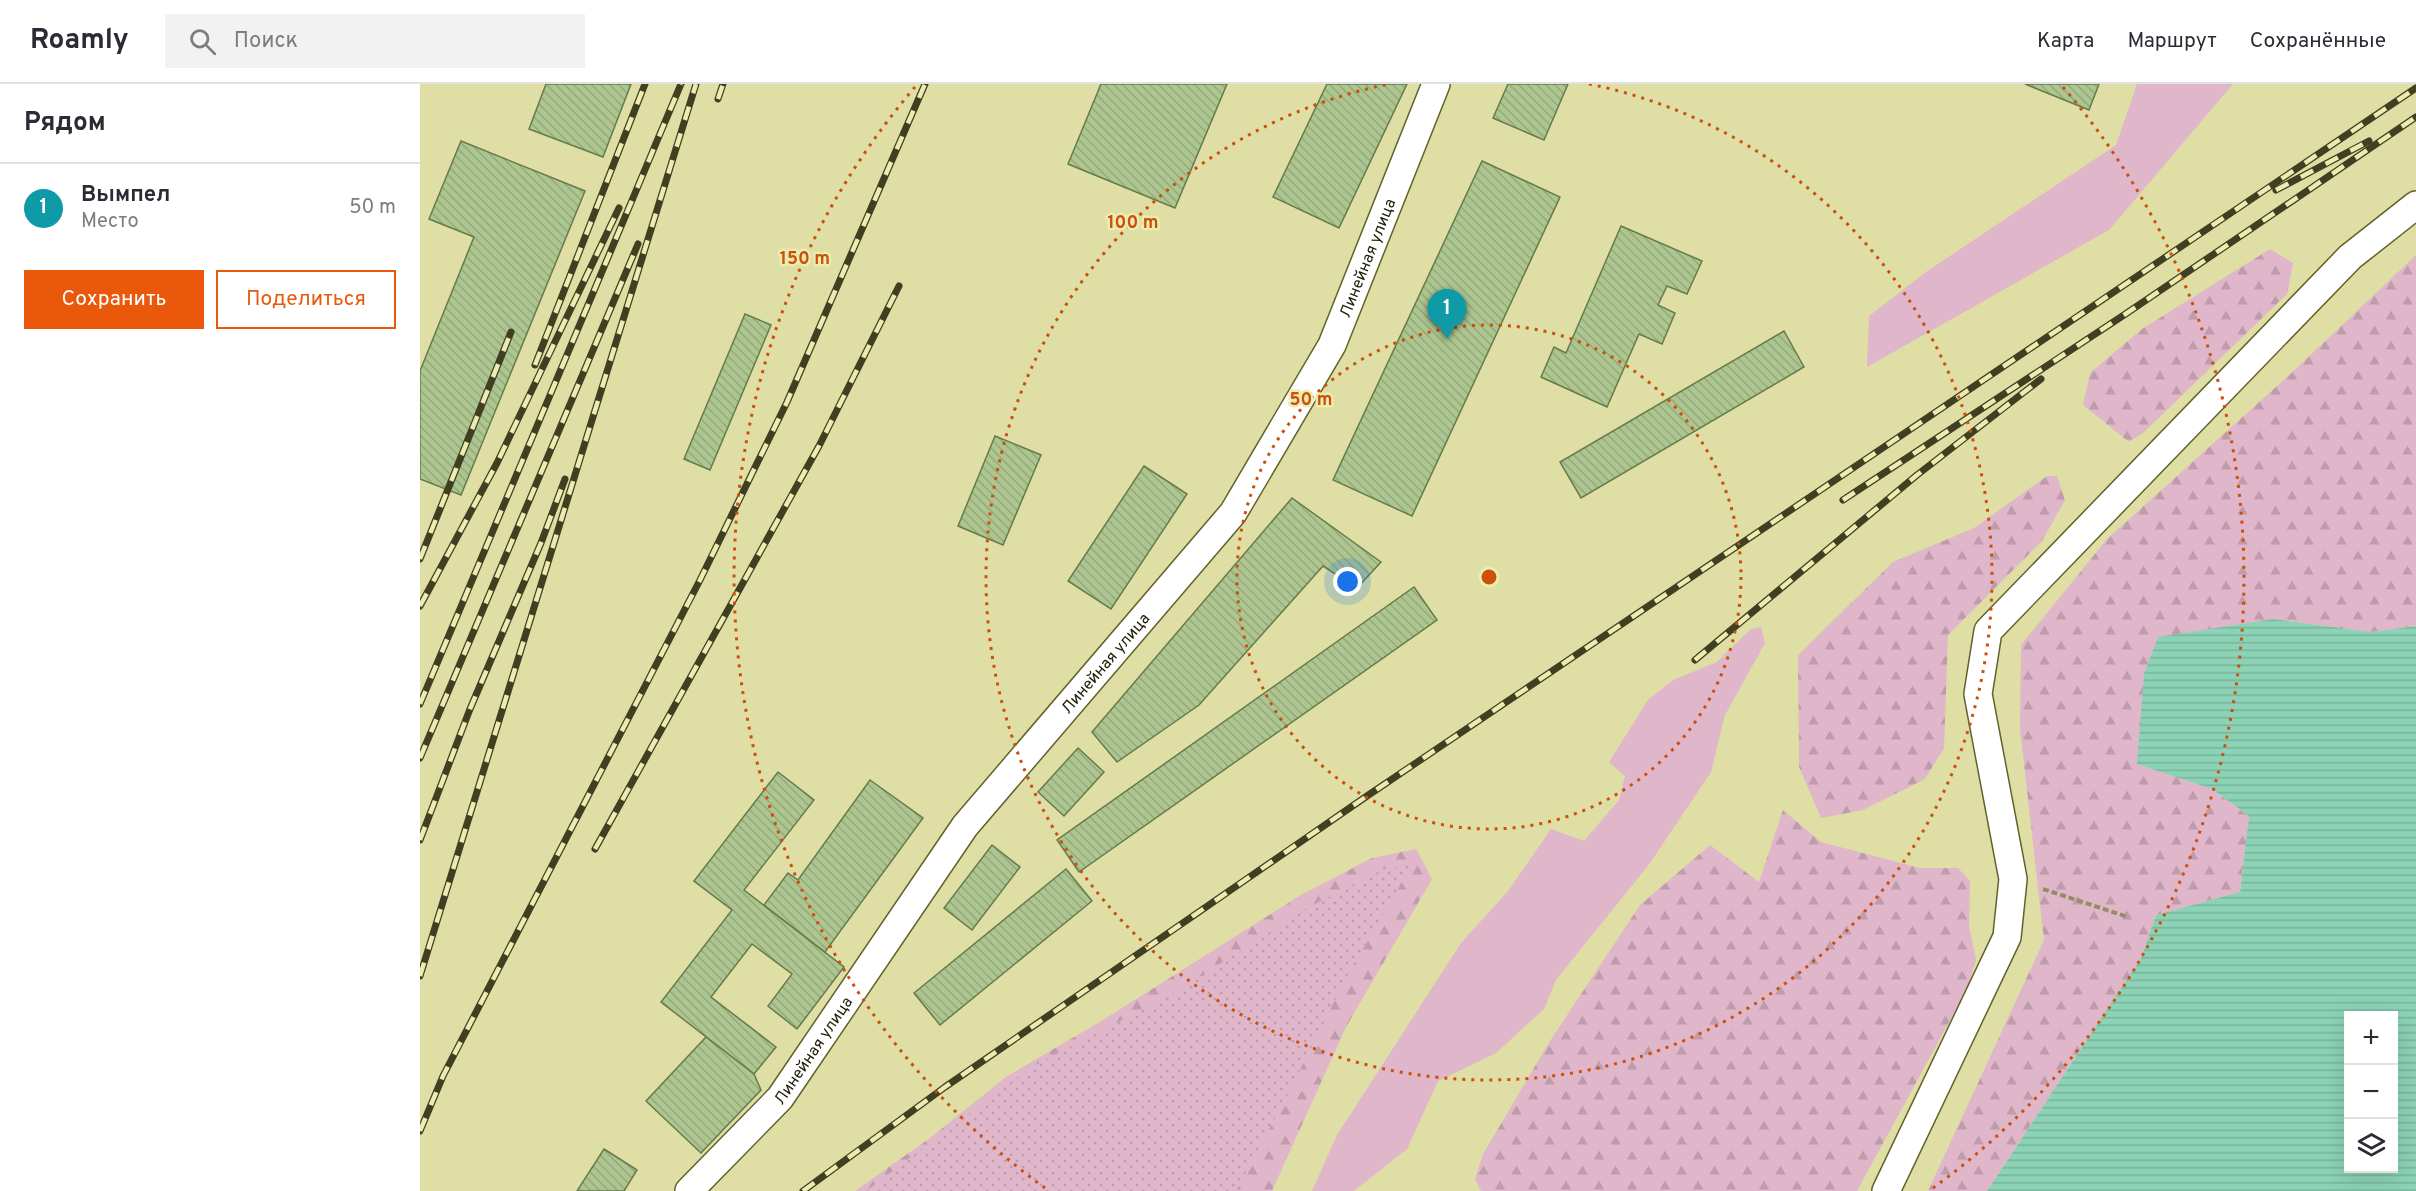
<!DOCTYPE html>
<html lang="ru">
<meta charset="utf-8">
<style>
body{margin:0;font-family:Overpass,sans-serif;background:#f2f2f3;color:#2b2b33}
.controls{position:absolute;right:18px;bottom:18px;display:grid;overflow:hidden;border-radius:0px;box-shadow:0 6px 24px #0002}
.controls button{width:54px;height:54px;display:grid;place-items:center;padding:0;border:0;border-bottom:2px solid #e1e1e2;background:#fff;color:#2b2b33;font:30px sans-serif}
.you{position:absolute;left:928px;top:498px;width:21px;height:21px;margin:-15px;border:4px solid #fff;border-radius:50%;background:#1a73e8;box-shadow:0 0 0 9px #1a73e833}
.badge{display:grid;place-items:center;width:39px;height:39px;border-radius:50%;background:#ea580c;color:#fff;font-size:20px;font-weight:700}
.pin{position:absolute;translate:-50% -50px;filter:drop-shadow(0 2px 3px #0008)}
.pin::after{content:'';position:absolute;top:32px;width:21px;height:18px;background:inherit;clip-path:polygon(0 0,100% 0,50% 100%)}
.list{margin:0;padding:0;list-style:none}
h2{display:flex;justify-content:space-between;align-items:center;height:78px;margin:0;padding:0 24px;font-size:26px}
h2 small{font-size:20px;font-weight:400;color:#7c7c81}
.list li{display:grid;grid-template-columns:39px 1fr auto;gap:18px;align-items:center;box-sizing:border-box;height:90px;padding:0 24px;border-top:2px solid #e1e1e2}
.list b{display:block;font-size:22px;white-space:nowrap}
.list p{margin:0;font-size:20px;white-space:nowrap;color:#7c7c81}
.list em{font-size:20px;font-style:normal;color:#7c7c81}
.actions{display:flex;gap:12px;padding:18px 24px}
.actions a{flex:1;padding:14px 0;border:2px solid #ea580c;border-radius:0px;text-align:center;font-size:21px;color:#ea580c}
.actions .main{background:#ea580c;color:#fff}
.icon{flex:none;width:33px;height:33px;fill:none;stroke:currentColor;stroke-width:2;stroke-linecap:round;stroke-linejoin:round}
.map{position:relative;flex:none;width:1996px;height:1107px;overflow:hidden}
header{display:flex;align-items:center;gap:36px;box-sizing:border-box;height:84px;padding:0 30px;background:#fff;border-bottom:2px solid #e1e1e2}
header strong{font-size:28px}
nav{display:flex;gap:33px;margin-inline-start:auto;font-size:21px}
.search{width:420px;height:54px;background:#f2f2f3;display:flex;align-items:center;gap:15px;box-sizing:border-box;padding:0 21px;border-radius:0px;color:#7c7c81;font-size:22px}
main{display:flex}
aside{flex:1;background:#fff}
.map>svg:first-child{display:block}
</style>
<header>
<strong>Roamly</strong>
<div class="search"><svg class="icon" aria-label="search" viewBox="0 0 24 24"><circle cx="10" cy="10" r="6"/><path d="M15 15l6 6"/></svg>Поиск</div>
<nav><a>Карта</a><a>Маршрут</a><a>Сохранённые</a></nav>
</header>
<main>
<aside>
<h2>Рядом<small></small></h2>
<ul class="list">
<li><span class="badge" style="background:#0f9aa8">1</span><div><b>Вымпел</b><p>Место</p></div><em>50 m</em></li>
</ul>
<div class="actions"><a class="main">Сохранить</a><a>Поделиться</a></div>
</aside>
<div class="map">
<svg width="1996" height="1107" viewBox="0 0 1996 1107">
<defs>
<pattern id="forest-firs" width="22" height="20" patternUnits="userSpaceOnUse" patternTransform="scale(1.5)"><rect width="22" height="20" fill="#dfb6ca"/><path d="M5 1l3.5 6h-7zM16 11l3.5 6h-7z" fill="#bf9cac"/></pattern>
<pattern id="garden-dots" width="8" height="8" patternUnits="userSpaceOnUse" patternTransform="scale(1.5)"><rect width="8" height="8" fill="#dfb6ca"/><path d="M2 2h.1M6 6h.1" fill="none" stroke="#bf9cac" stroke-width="1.8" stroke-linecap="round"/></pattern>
<pattern id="water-rules" width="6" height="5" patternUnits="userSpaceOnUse" patternTransform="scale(1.5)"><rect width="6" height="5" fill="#8cd2b6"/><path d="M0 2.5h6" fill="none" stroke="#78b49b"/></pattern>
<pattern id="building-back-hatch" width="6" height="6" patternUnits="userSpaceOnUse" patternTransform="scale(1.5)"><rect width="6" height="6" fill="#adc590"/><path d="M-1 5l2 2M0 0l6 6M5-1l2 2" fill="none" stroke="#95a97b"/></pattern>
</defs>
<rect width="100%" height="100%" fill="#dfdea4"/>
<g fill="#dfb6ca">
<path d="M1717 0H1813L1689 146 1447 283 1449 232 1506 188 1696 61Z"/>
<path d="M1341 543 1345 559 1305 631 1291 688 1230 779 1136 896 1124 925 1076 969 1018 997 987 1065 934 1107H892L917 1051 1041 859 1088 807 1131 745 1164 757 1199 716 1205 692 1189 678 1228 616 1253 596 1297 578 1331 545Z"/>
</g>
<g fill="url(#forest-firs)">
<path d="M1850 165 1873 179 1867 210 1723 349 1709 358 1663 321 1670 289 1722 245Z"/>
<path d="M1996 171V542L1951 548 1853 535 1717 679 1792 705 1829 732 1820 808 1736 831 1721 874 1567 1107H1508L1624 856 1600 645 1601 561 1687 455 1879 282Z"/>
<path d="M1627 392H1637L1645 416 1622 457 1528 551 1524 664 1505 695 1443 726 1401 734 1379 683 1378 571 1473 478 1554 444Z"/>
<path d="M1363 726 1401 758 1500 784H1538L1550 797 1549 843 1556 875 1547 905 1437 1107H1061L1055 1095 1063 1070 1130 957 1220 821 1290 761 1339 798Z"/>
<path d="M996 765 1012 795 926 943 852 1107H435L510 1054 586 993 683 936 881 811 952 774Z"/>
</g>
<path fill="url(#garden-dots)" d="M992 781 929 888 868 1010 816 1107H446L608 985 756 908 889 823 964 785Z"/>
<path fill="url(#water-rules)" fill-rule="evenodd" d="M1853 535 1951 548 1996 542V1107H1567L1721 874 1736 831 1820 808 1829 732 1792 705 1717 680 1724 590 1738 553ZM1928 932H1974V1084H1928Z"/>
<g fill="url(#building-back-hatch)" stroke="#657b49" stroke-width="1.5">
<path d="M126 0H211L183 73 109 45Z"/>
<path d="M681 0H807L755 124 648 80Z"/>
<path d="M907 0H987L919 144 853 113Z"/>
<path d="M1088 0H1148L1124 56 1073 34Z"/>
<path d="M1605 0H1679L1669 26Z"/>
<path d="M41 57 165 107 41 411 0 395V287L54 153 9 135Z"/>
<path d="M1062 77 1140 113 992 432 913 396Z"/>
<path d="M1201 142 1282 177 1267 210 1247 202 1238 221 1255 229 1242 260 1219 250 1187 323 1121 293 1134 263 1146 269Z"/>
<path d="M325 230 351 241 290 386 264 375Z"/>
<path d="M1364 247 1384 283 1161 414 1140 378Z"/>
<path d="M575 352 621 371 583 461 538 442Z"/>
<path d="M724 382 767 410 691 525 648 497Z"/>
<path d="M872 414 961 478 937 504 903 482 779 621 697 678 672 648Z"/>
<path d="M994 503 1017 536 659 788 637 756Z"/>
<path d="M658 664 684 688 644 732 618 708Z"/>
<path d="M358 688 394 716 324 806 424 883 377 945 348 922 372 890 332 860 291 913 356 963 334 990 241 918 312 826 274 797Z"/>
<path d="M450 696 503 734 405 868 344 821 368 789 378 796Z"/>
<path d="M572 761 600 783 552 846 524 824Z"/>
<path d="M646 785 672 817 520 941 494 909Z"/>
<path d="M286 953 334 990 341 1006 281 1069 226 1017Z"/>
<path d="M184 1065 217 1086 204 1107H157Z"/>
</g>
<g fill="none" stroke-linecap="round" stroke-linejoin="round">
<defs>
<g id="minor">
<path id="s1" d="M269 1107 360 1014 545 742 813 429 912 261 1016 0"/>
<path d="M1466 1107 1587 853 1593 795 1558 610 1568 547 1930 173 1996 121"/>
</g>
</defs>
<use href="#minor" stroke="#62612a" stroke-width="30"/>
<path stroke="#919064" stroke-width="4" stroke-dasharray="6 3" stroke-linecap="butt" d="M1623 805 1708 833"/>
<use href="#minor" stroke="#fff" stroke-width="27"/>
<defs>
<g id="rail">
<path d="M298 15 303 0"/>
<path d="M1856 106 1949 57"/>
<path d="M115 281 225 0"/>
<path d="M1423 416 1704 231 1996 33"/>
<path d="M0 475 91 248"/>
<path d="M0 522 77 379 199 124"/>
<path d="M1275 576 1497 391 1621 295"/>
<path d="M0 620 261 0"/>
<path d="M0 674 218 160"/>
<path d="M0 756 50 625 121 459 145 395"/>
<path d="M175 765 399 362 479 202"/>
<path d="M0 892 276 0"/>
<path d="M0 1047 23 992 280 496 367 318 505 0"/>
<path d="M383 1107 525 1003 947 712 1996 4"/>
</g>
</defs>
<use href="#rail" stroke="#403f22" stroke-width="7"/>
<use href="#rail" stroke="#ececb1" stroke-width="4.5" stroke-dasharray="14" stroke-linecap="butt"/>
</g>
<g fill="none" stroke="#ca500b" stroke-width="3" stroke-dasharray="3 6">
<circle cx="1069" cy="493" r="252"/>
<path d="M1169 0A503 503 0 1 1 969 0"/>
<path d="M625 1104A755 755 0 0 1 495 3M1643 3A755 755 0 0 1 1513 1104"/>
</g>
<g text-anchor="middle" stroke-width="5" stroke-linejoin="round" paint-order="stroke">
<g font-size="16" fill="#201f08" stroke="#ececb1">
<text dy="6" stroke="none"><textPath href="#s1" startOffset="1160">Линейная улица</textPath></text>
<text dy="6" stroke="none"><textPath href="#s1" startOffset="674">Линейная улица</textPath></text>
<text dy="6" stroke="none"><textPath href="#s1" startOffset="188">Линейная улица</textPath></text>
</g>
</g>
<circle cx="1069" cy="493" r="9" fill="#ca500b" stroke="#ececb1" stroke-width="3"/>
<g font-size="18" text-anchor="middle" font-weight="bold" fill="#ca500b" stroke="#ececb1" stroke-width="5" stroke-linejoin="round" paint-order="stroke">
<text x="713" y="144">100 m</text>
<text x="385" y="180">150 m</text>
<text x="891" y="321">50 m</text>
</g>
</svg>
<div class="controls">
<button>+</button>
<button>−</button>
<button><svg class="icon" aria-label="layers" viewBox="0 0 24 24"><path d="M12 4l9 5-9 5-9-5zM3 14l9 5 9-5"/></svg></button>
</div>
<div class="you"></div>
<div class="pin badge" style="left:1027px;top:255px;background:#0f9aa8">1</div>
</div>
</main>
